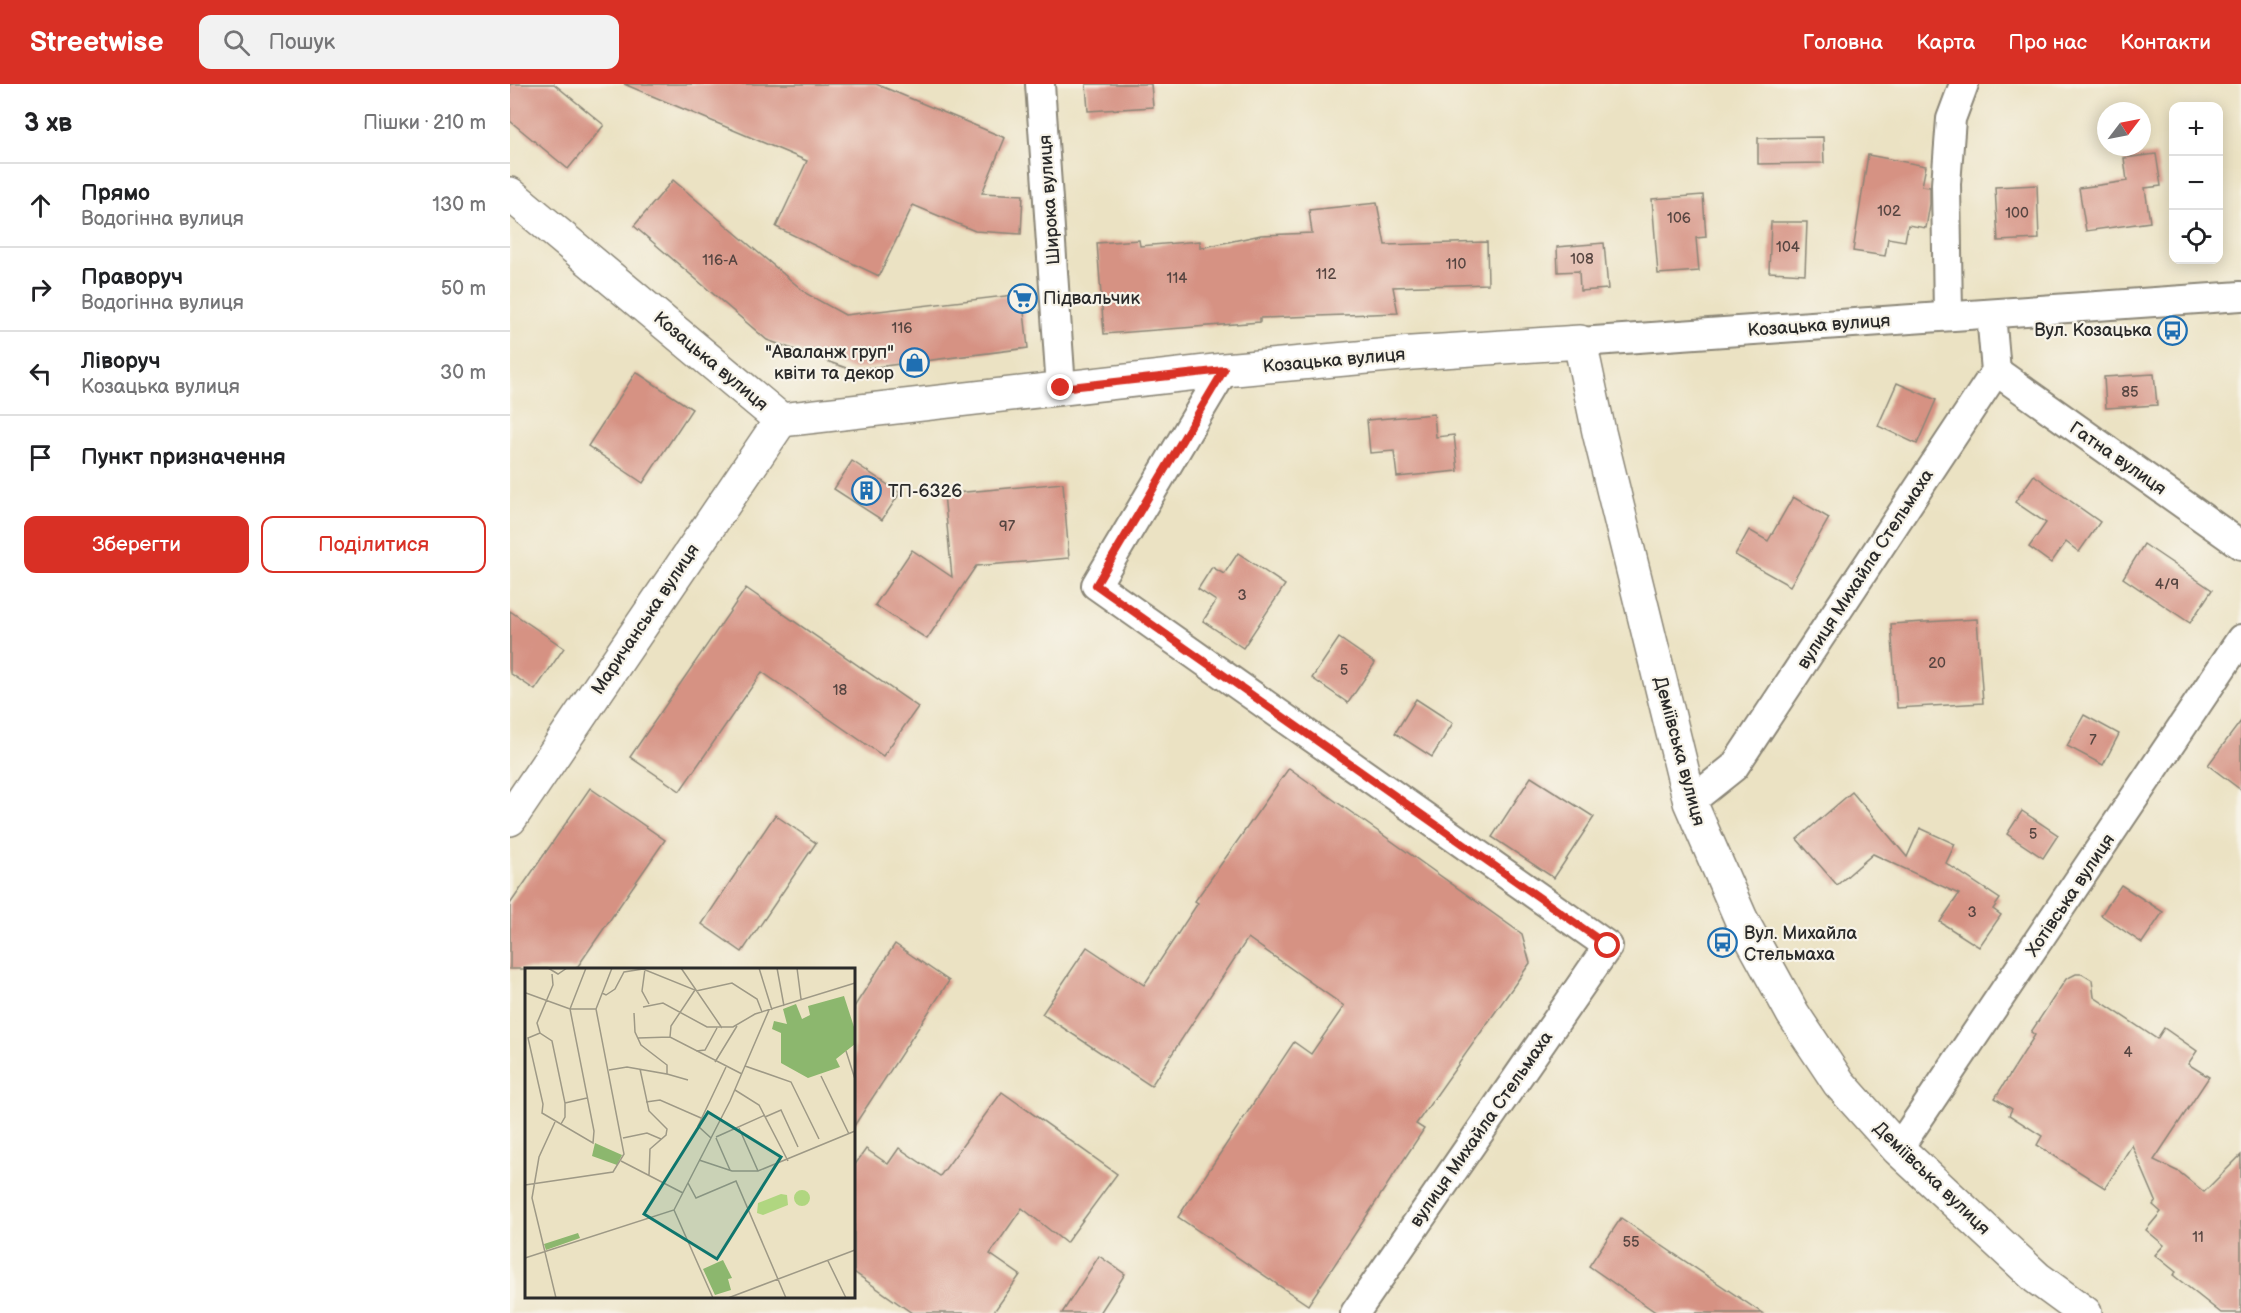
<!DOCTYPE html>
<html lang="uk">
<meta charset="utf-8">
<style>
body{margin:0;font-family:"Balsamiq Sans",sans-serif;background:#f2f2f2;color:#202124}
.controls{position:absolute;right:18px;top:18px;display:grid;overflow:hidden;border-radius:12px;box-shadow:0 3px 15px #0003}
.controls button{width:54px;height:54px;display:grid;place-items:center;padding:0;border:0;border-bottom:2px solid #e0e0e0;background:#fff;color:#202124;font:30px sans-serif}
.compass{position:absolute;left:1587px;top:18px;width:54px;height:54px;border-radius:50%;background:#fff;box-shadow:0 3px 15px #0003;rotate:58deg}
.stop{position:absolute;width:18px;height:18px;margin:-14px;border:4px solid #d93025;border-radius:50%;background:#fff}
.stop.end{background:#d93025;border-color:#fff;box-shadow:0 2px 6px #0008}
.list{margin:0;padding:0;list-style:none}
h2{display:flex;justify-content:space-between;align-items:center;height:78px;margin:0;padding:0 24px;font-size:26px}
h2 small{font-size:20px;font-weight:400;color:#757577}
.list li{display:grid;grid-template-columns:39px 1fr auto;gap:18px;align-items:center;box-sizing:border-box;height:84px;padding:0 24px;border-top:2px solid #e0e0e0}
.list b{display:block;font-size:22px;white-space:nowrap}
.list p{margin:0;font-size:20px;white-space:nowrap;color:#757577}
.list em{font-size:20px;font-style:normal;color:#757577}
.actions{display:flex;gap:12px;padding:18px 24px}
.actions a{flex:1;padding:14px 0;border:2px solid #d93025;border-radius:12px;text-align:center;font-size:21px;color:#d93025}
.actions .main{background:#d93025;color:#fff}
.icon{flex:none;width:33px;height:33px;fill:none;stroke:currentColor;stroke-width:2;stroke-linecap:round;stroke-linejoin:round}
.map{position:relative;flex:none;width:1731px;height:1229px;overflow:hidden}
header{display:flex;align-items:center;gap:36px;box-sizing:border-box;height:84px;padding:0 30px;background:#d93025;color:#fff}
header strong{font-size:28px}
nav{display:flex;gap:33px;margin-inline-start:auto;font-size:21px}
.search{width:420px;height:54px;background:#f2f2f2;display:flex;align-items:center;gap:15px;box-sizing:border-box;padding:0 21px;border-radius:12px;color:#757577;font-size:22px}
main{display:flex}
aside{flex:1;background:#fff}
.map>svg:first-child{display:block}
</style>
<header>
<strong>Streetwise</strong>
<div class="search"><svg class="icon" aria-label="search" viewBox="0 0 24 24"><circle cx="10" cy="10" r="6"/><path d="M15 15l6 6"/></svg>Пошук</div>
<nav><a>Головна</a><a>Карта</a><a>Про нас</a><a>Контакти</a></nav>
</header>
<main>
<aside>
<h2>3 хв<small>Пішки · 210 m</small></h2>
<ul class="list">
<li><svg class="icon" aria-label="ahead" viewBox="0 0 24 24"><path d="M12 20V5M6 11l6-6 6 6"/></svg><div><b>Прямо</b><p>Водогінна вулиця</p></div><em>130 m</em></li>
<li><svg class="icon" aria-label="right" viewBox="0 0 24 24"><path d="M7 20v-9h11M14 6l5 5-5 5"/></svg><div><b>Праворуч</b><p>Водогінна вулиця</p></div><em>50 m</em></li>
<li><svg class="icon" aria-label="left" viewBox="0 0 24 24"><path d="M17 20v-9H6M10 6l-5 5 5 5"/></svg><div><b>Ліворуч</b><p>Козацька вулиця</p></div><em>30 m</em></li>
<li><svg class="icon" aria-label="arrive" viewBox="0 0 24 24"><path d="M6 21V4h12l-3 4 3 4H6"/></svg><div><b>Пункт призначення</b></div></li>
</ul>
<div class="actions"><a class="main">Зберегти</a><a>Поділитися</a></div>
</aside>
<div class="map">
<svg width="1731" height="1229" viewBox="0 0 1731 1229">
<rect width="100%" height="100%" fill="#f7f3e8"/>
<filter id="ink" filterUnits="userSpaceOnUse"><feTurbulence type="fractalNoise" baseFrequency=".0167" numOctaves="2"/><feDisplacementMap in="SourceGraphic" scale="12" xChannelSelector="R" yChannelSelector="G"/><feConvolveMatrix kernelMatrix="1 2 1 2 8 2 1 2 1" color-interpolation-filters="sRGB"/></filter>
<filter id="wash" filterUnits="userSpaceOnUse"><feTurbulence type="fractalNoise" baseFrequency=".008" numOctaves="4" result="noise"/><feDisplacementMap in="SourceGraphic" scale="24" xChannelSelector="R" yChannelSelector="G"/><feGaussianBlur stdDeviation="1.35" result="paint"/><feColorMatrix in="noise" values="0 0 0 0 0 0 0 0 0 0 0 0 0 0 0 0 0 1.4 0 .05"/><feComposite in="paint" operator="in"/></filter>
<g filter="url(#wash)">
<rect width="100%" height="100%" fill="#ebe2c3"/>
<g id="blocks">
<g fill="#d69283">
<path d="M0 0H44L94 41 58 85 0 37Z"/>
<path d="M114 0H366L495 54 472 109 513 111 511 150 465 147 403 121 369 192 266 143 297 77Z"/>
<path d="M576 0H641L643 23 578 27Z"/>
<path d="M1313 53 1314 79 1248 80V54Z"/>
<path d="M1646 70 1651 102 1635 104 1640 138 1576 147 1569 104 1617 97 1614 74Z"/>
<path d="M1358 71 1416 82 1412 102 1420 103V120L1416 144 1398 141 1395 157 1378 154 1375 172 1343 167Z"/>
<path d="M163 96 297 210 335 231 512 210 518 264 342 286 257 256 124 142Z"/>
<path d="M1527 101 1529 155 1488 157 1485 103Z"/>
<path d="M1193 111 1196 153 1186 154 1189 187 1148 190 1142 115Z"/>
<path d="M867 119 875 161 977 158 978 200 883 203 888 229 750 234V238L594 250 587 159 629 156 630 162 690 157V164L751 151 802 149 799 126Z"/>
<path d="M1261 138H1297L1295 190 1259 188Z"/>
<path d="M1094 159 1098 205 1070 207 1069 187 1048 188 1047 163Z"/>
<path d="M126 288 182 325 133 399 78 362Z"/>
<path d="M1644 290 1647 321 1596 324 1594 293Z"/>
<path d="M1387 299 1426 316 1407 360 1368 342Z"/>
<path d="M924 330 926 353 944 351 948 387 887 393 884 367 860 369 857 336Z"/>
<path d="M342 377 390 409 372 436 324 405Z"/>
<path d="M1524 391 1590 438 1569 468 1556 458 1541 479 1519 463 1536 439 1505 418Z"/>
<path d="M553 399 559 474 466 482 417 555 365 521 402 466 442 493 434 410Z"/>
<path d="M1283 413 1319 434 1280 502 1225 471 1239 446 1258 457Z"/>
<path d="M1634 460 1702 506 1680 539 1613 494Z"/>
<path d="M728 469 775 501 733 564 693 537 706 517 688 505 702 483 714 490Z"/>
<path d="M236 504 408 623 373 672 252 588 170 707 120 673Z"/>
<path d="M0 527 54 564 25 606 0 589Z"/>
<path d="M1467 535 1473 619 1387 624 1381 540Z"/>
<path d="M829 554 865 579 838 619 802 594Z"/>
<path d="M906 615 943 639 922 673 885 649Z"/>
<path d="M1574 631 1609 650 1593 681 1557 662Z"/>
<path d="M1731 637V706L1698 681Z"/>
<path d="M779 684 1012 850 1020 879 906 1040 914 1045 798 1221 668 1133 784 958 801 970 834 922 738 854 641 1002 532 930 577 863 634 901 688 819 685 817Z"/>
<path d="M1021 693 1084 733 1044 794 982 753Z"/>
<path d="M80 704 155 756 66 885H0V820Z"/>
<path d="M1342 708 1397 773 1410 744 1445 760 1436 779 1490 815 1483 825 1491 831 1469 863 1430 838 1449 810 1363 770 1327 801 1287 755Z"/>
<path d="M1512 727 1548 751 1533 774 1497 750Z"/>
<path d="M265 731 306 759 232 868 192 840Z"/>
<path d="M1611 801 1653 828 1632 859 1591 831Z"/>
<path d="M385 860 439 897 344 1042V923Z"/>
<path d="M1566 890H1572L1582 896 1584 913 1647 955 1654 944 1687 967 1678 980 1699 993 1644 1076 1669 1088 1694 1108 1731 1071V1229H1711L1663 1191 1666 1188 1645 1171 1654 1161 1636 1146 1651 1128 1643 1121 1646 1117 1622 1061 1595 1104 1527 1061 1532 1052 1499 1031 1502 1025 1485 1014 1525 951 1521 948 1556 895Z"/>
<path d="M492 1008 607 1090 556 1159 512 1124 480 1170 510 1191 483 1229H402L344 1188V1082L356 1065 378 1080 389 1064 430 1092Z"/>
<path d="M1111 1134 1252 1229H1147L1079 1182Z"/>
<path d="M589 1172 615 1190 590 1229H552Z"/>
</g>
</g>
</g>
<g filter="url(#ink)">
<use href="#blocks" fill-opacity="0" stroke="#8b8677" stroke-width="1.5"/>
<g fill="none" stroke-linecap="round" stroke-linejoin="round">
<defs>
<g id="street">
<path d="M530 0 551 304"/>
<path d="M1438 231 1436 100 1441 35 1454 0"/>
<path d="M1070 258 1731 212"/>
<path d="M714 286 586 501 1098 862 845 1229"/>
<path d="M1486 287 1731 461"/>
<path d="M1180 718 1224 683 1486 287 1481 230"/>
<path d="M1388 1065 1731 555"/>
</g>
<g id="secondary">
<path d="M0 110 271 336 714 286 902 269 1070 258 1089 348 1180 718 1231 835 1283 930 1329 999 1388 1065 1527 1194 1575 1229"/>
<path d="M0 735 271 336"/>
</g>
</defs>
<use href="#street" stroke="#8b8677" stroke-width="32"/>
<use href="#secondary" stroke="#8b8677" stroke-width="36"/>
<use href="#street" stroke="#fff" stroke-width="28"/>
<use href="#secondary" stroke="#fff" stroke-width="33"/>
</g>
</g>
<g fill="none" stroke-linecap="round" stroke-linejoin="round" filter="url(#ink)">
<path stroke="#d93025" stroke-width="8" d="M551 304 714 286 586 501 1098 862"/>
</g>
<defs>
<symbol id="supermarket-ring" viewBox="-11 -11 22 22"><circle r="9.5" fill="#f7f3e8" stroke="#1f6fb2" stroke-width="1.5"/><path d="M-6-5.5h2.5l.6 2H6L4.5 2H-2.5L-4.4-4H-6ZM-1.5 3.2a1.3 1.3 0 1 0 .1 0ZM3 3.2a1.3 1.3 0 1 0 .1 0Z" fill="#1f6fb2"/></symbol>
<symbol id="bus-ring" viewBox="-11 -11 22 22"><circle r="9.5" fill="#f7f3e8" stroke="#1f6fb2" stroke-width="1.5"/><path d="M-5-6H5V4H4V6H2V4H-2V6H-4V4H-5ZM-3.5-4V0h7V-4ZM-3.5 1.2v1.5H-2V1.2ZM2 1.2v1.5H3.5V1.2Z" fill="#1f6fb2"/></symbol>
<symbol id="shop-ring" viewBox="-11 -11 22 22"><circle r="9.5" fill="#f7f3e8" stroke="#1f6fb2" stroke-width="1.5"/><path d="M-5-2.5h2.3a2.7 3.5 0 0 1 5.4 0H5L5.5 6h-11ZM-1.5-2.5h3a1.5 2.3 0 0 0-3 0Z" fill="#1f6fb2"/></symbol>
<symbol id="building-ring" viewBox="-11 -11 22 22"><circle r="9.5" fill="#f7f3e8" stroke="#1f6fb2" stroke-width="1.5"/><path d="M-4-6H4V6H1V3H-1V6H-4ZM-2.5-4.3h1.7v1.8h-1.7ZM.8-4.3h1.7v1.8H.8ZM-2.5-1h1.7V.8h-1.7ZM.8-1h1.7V.8H.8Z" fill="#1f6fb2"/></symbol>
</defs>
<g fill-rule="evenodd">
<use href="#supermarket-ring" x="496" y="198" width="33" height="33"/>
<use href="#bus-ring" x="1646" y="230" width="33" height="33"/>
<use href="#shop-ring" x="388" y="262" width="33" height="33"/>
<use href="#building-ring" x="340" y="390" width="33" height="33"/>
<use href="#bus-ring" x="1196" y="842" width="33" height="33"/>
</g>
<g text-anchor="middle" stroke-width="4.5" stroke-linejoin="round" paint-order="stroke">
<g font-size="15" fill="#564541">
<text x="1379" y="132">102</text>
<text x="1507" y="134">100</text>
<text x="1169" y="139">106</text>
<text x="1278" y="168">104</text>
<text x="1072" y="180">108</text>
<text x="210" y="181">116-А</text>
<text x="946" y="185">110</text>
<text x="816" y="195">112</text>
<text x="667" y="199">114</text>
<text x="392" y="249">116</text>
<text x="1620" y="313">85</text>
<text x="497" y="447">97</text>
<text x="1657" y="505">4/9</text>
<text x="732" y="516">3</text>
<text x="1427" y="584">20</text>
<text x="834" y="591">5</text>
<text x="330" y="611">18</text>
<text x="1583" y="661">7</text>
<text x="1523" y="755">5</text>
<text x="1462" y="833">3</text>
<text x="1618" y="973">4</text>
<text x="1688" y="1158">11</text>
<text x="1121" y="1163">55</text>
</g>
<g font-size="18" fill="#2b2b2b" stroke="#f7f3e8">
<text transform="translate(539 116) rotate(-94)" y="6">Широка вулиця</text>
<text transform="translate(1309 241) rotate(-4)" y="6">Козацька вулиця</text>
<text transform="translate(824 276) rotate(-5)" y="6">Козацька вулиця</text>
<text transform="translate(201 277) rotate(40)" y="6">Козацька вулиця</text>
<text transform="translate(1608 374) rotate(35)" y="6">Гатна вулиця</text>
<text transform="translate(1355 485) rotate(-57)" y="6">вулиця Михайла Стельмаха</text>
<text transform="translate(135 535) rotate(-56)" y="6">Маричанська вулиця</text>
<text transform="translate(1170 667) rotate(75)" y="6">Деміївська вулиця</text>
<text transform="translate(1560 811) rotate(-56)" y="6">Хотівська вулиця</text>
<text transform="translate(971 1045) rotate(-55)" y="6">вулиця Михайла Стельмаха</text>
<text transform="translate(1422 1094) rotate(44)" y="6">Деміївська вулиця</text>
</g>
<g font-size="18" fill="#2b2b2b" stroke="#f7f3e8" text-anchor="start">
<text x="533" y="220">Підвальчик</text>
<text x="1642" y="252" text-anchor="end">Вул. Козацька</text>
<text x="384" y="274" text-anchor="end">"Аваланж груп"<tspan x="384" dy="21">квіти та декор</tspan></text>
<text x="378" y="413">ТП-6326</text>
<text x="1234" y="855">Вул. Михайла<tspan x="1234" dy="21">Стельмаха</tspan></text>
</g>
</g>
<g transform="translate(15 884)">
<rect width="330" height="330" fill="#ebe2c3"/>
<path d="M269 230a8 8 0 1 1 16 0a8 8 0 1 1-16 0ZM256 226 262 227 263 237 238 247 232 245 233 235Z" fill="#b0d680"/>
<path d="M319 28 330 62V76L311 91 315 99 283 110 256 95V65L247 61 249 53 262 56 258 41 271 36 277 51 285 47 283 38ZM70 175 97 187 92 197 67 188ZM53 265 55 270 21 282 19 276ZM198 292 207 310 203 311 206 322 190 327 178 301Z" fill="#8cb76e"/>
<path fill="none" stroke="#9e9986" stroke-width="1.5" d="M23 0 33 6 42 0M156 0 197 60M234 0 247 42M252 0 259 38M272 0 276 31M120 1 117 23 124 36M27 6 28 17 12 55 15 65 27 73 40 135V149L36 156M171 23 207 15 232 31 237 44M1 25 45 41H71M77 25 81 27 90 21 99 4 118 1 170 22 146 58 145 69M118 39 138 35 182 59H208L230 46 330 15M15 65 3 70 18 136 17 145 68 175 69 163 45 41 61 0M113 70 145 69 217 106M171 83 180 82 192 60M321 83 330 111M190 94 212 58M220 98 266 114 294 171M115 101 124 143 142 161 141 167 125 181 124 207M84 102 102 99 142 106V97L116 77 110 64 109 45M142 106 163 112M296 108 324 166M210 122 234 137 263 193M121 134 135 132 176 150M40 135 62 130M240 149 256 142 273 179M30 154 14 189 7 230 31 330M214 160 233 203M191 169 240 147M98 170 122 165 136 171M186 170 173 158 201 99M191 170 205 202M174 192 207 203H233L330 163M96 193 158 225M163 215 171 230 211 213 261 330M0 217 88 204 99 186 71 41 87 0M149 242 188 330M0 290 149 242 205 133 244 42M303 293 321 330M203 330 330 282"/>
<path fill="#0f766e" fill-opacity="0.15" stroke="#0f766e" stroke-width="3" d="M183 144 256 189 192 291 119 246Z"/>
<rect width="330" height="330" fill="none" stroke="#2b2b2b" stroke-width="3"/>
</g>
</svg>
<div class="controls">
<button>+</button>
<button>−</button>
<button><svg class="icon" aria-label="locate" viewBox="0 0 24 24"><circle cx="12" cy="12" r="6"/><path d="M12 2v4M12 18v4M2 12h4M18 12h4"/></svg></button>
</div>
<svg class="compass" viewBox="-18 -18 36 36"><path d="M0-13l5 13h-10z" fill="#e53935"/><path d="M0 13l5-13h-10z" fill="#757577"/></svg>
<div class="stop" style="left:1098px;top:862px"></div>
<div class="stop end" style="left:551px;top:304px"></div>
</div>
</main>
